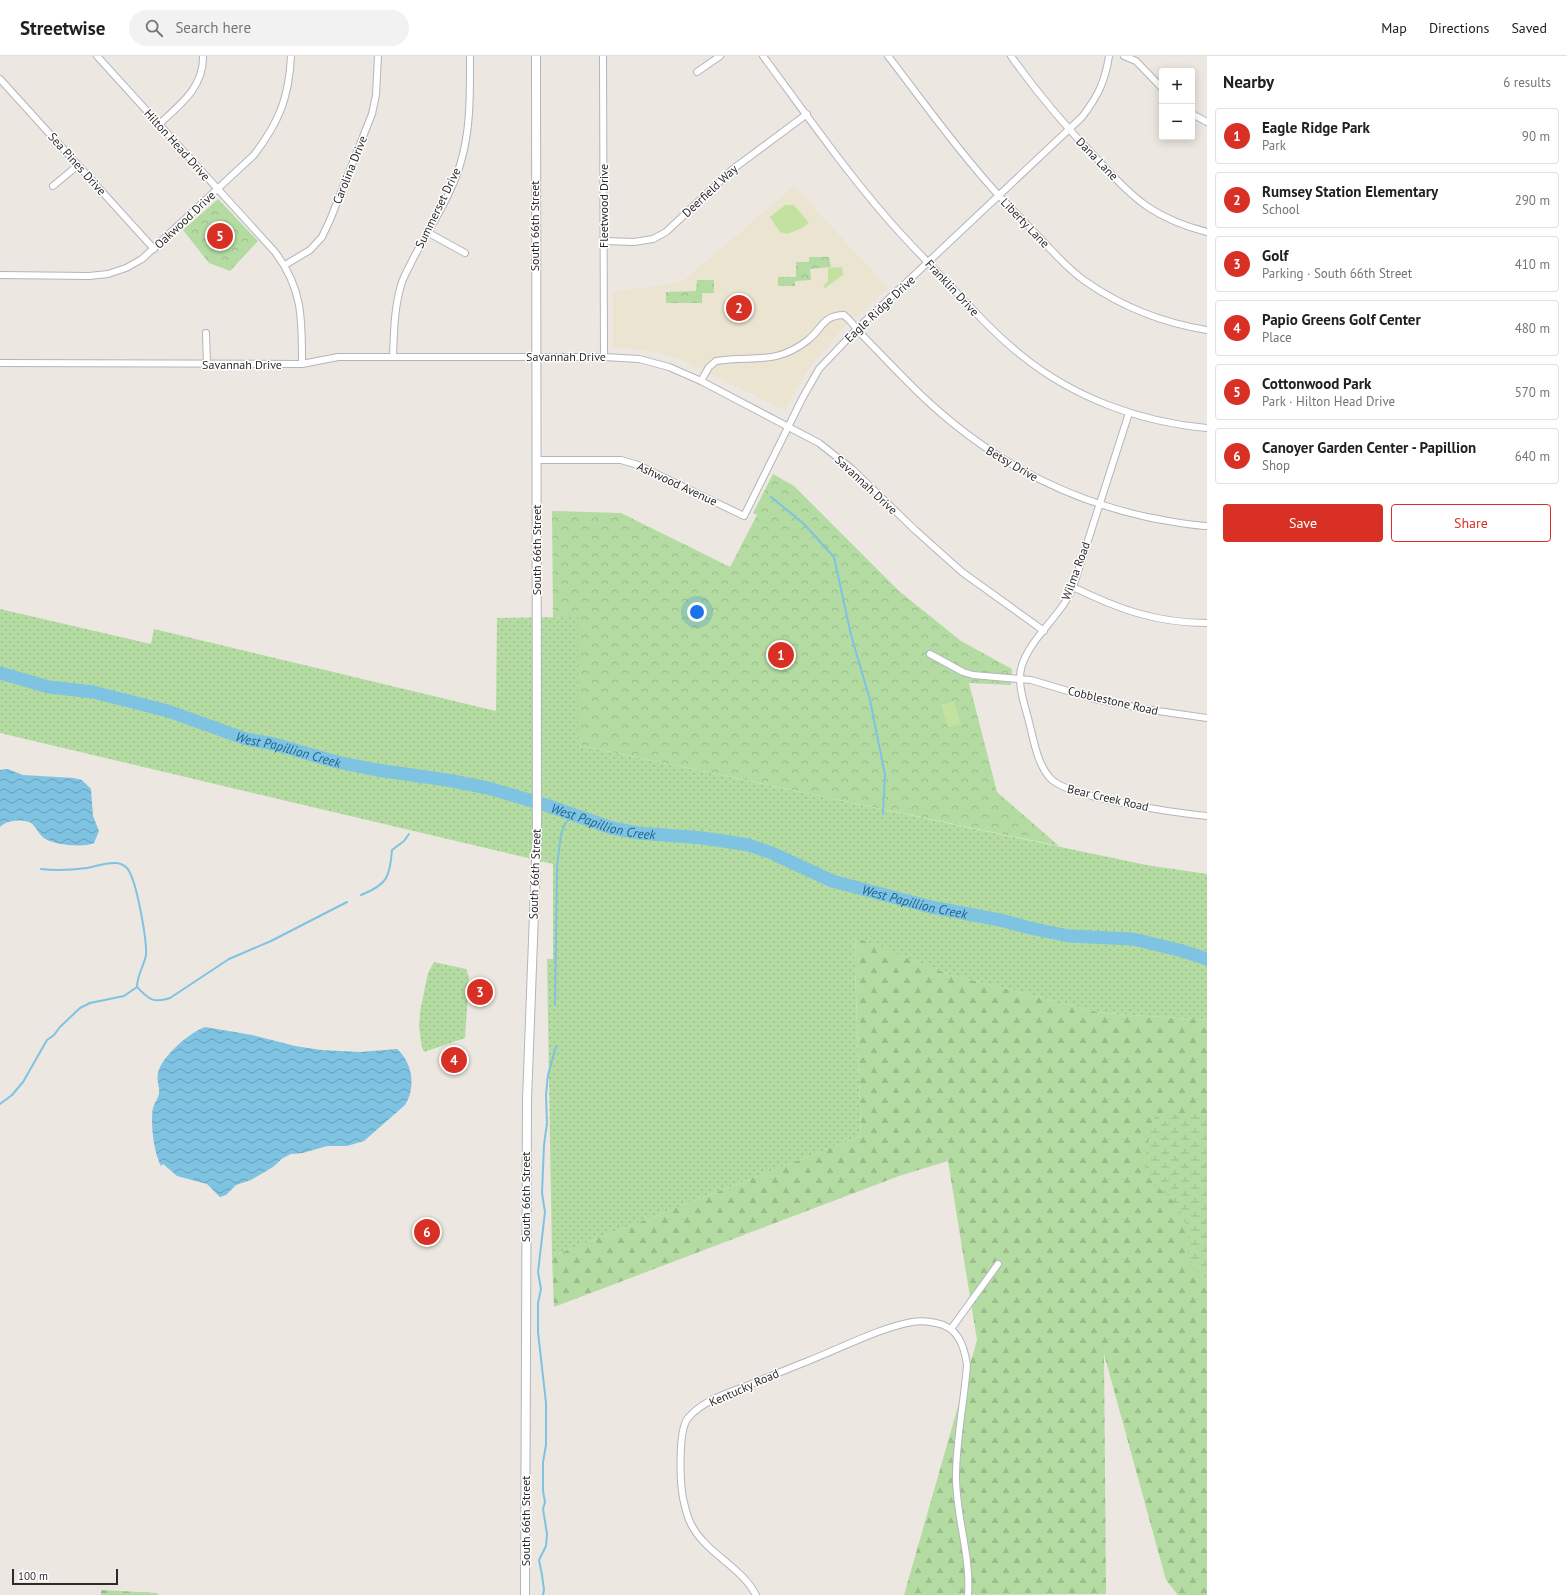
<!DOCTYPE html>
<meta charset="utf-8">
<style>
body{margin:0;font-family:"PT Sans",sans-serif;background:#f2f2f2;color:#202124}
.controls{position:absolute;right:12px;top:12px;display:grid;overflow:hidden;border-radius:4px;box-shadow:0 2px 10px #0003}
.controls button{width:36px;height:36px;display:grid;place-items:center;padding:0;border:0;border-bottom:1px solid #e0e0e0;background:#fff;color:#202124;font:20px sans-serif}
.scale{position:absolute;left:12px;bottom:10px;width:106px;box-sizing:border-box;padding-left:4px;border:2px solid #2c2c2c;border-top:0;font-size:11px;line-height:14px;white-space:nowrap;color:#2c2c2c;-webkit-text-stroke:3px #fff;paint-order:stroke}
.you{position:absolute;left:697px;top:556px;width:14px;height:14px;margin:-10px;border:3px solid #fff;border-radius:50%;background:#1a73e8;box-shadow:0 0 0 6px #1a73e833}
.badge{display:grid;place-items:center;width:26px;height:26px;border-radius:50%;background:#d93025;color:#fff;font-size:13px;font-weight:700}
.pin{position:absolute;translate:-50% -50%;border:2px solid #fff;box-shadow:0 1px 4px #0006}
.list{margin:0;padding:0;list-style:none}
h2{display:flex;justify-content:space-between;align-items:center;height:52px;margin:0;padding:0 16px;font-size:17px}
h2 small{font-size:13px;font-weight:400;color:#757577}
.list li{display:grid;grid-template-columns:26px 1fr auto;gap:12px;align-items:center;box-sizing:border-box;height:56px;margin:0 8px 8px;padding:0 8px;border:1px solid #e0e0e0;border-radius:4px}
.list b{display:block;font-size:15px;white-space:nowrap}
.list p{margin:0;font-size:13px;white-space:nowrap;color:#757577}
.list em{font-size:13px;font-style:normal;color:#757577}
.actions{display:flex;gap:8px;padding:12px 16px}
.actions a{flex:1;padding:9px 0;border:1px solid #d93025;border-radius:4px;text-align:center;font-size:14px;color:#d93025}
.actions .main{background:#d93025;color:#fff}
.icon{flex:none;width:22px;height:22px;fill:none;stroke:currentColor;stroke-width:2;stroke-linecap:round;stroke-linejoin:round}
.map{position:relative;flex:none;width:1207px;height:1539px;overflow:hidden}
header{display:flex;align-items:center;gap:24px;box-sizing:border-box;height:56px;padding:0 20px;background:#fff;border-bottom:1px solid #e0e0e0}
header strong{font-size:19px}
nav{display:flex;gap:22px;margin-inline-start:auto;font-size:14px}
.search{width:280px;height:36px;background:#f2f2f2;display:flex;align-items:center;gap:10px;box-sizing:border-box;padding:0 14px;border-radius:22px;color:#757577;font-size:15px}
main{display:flex}
aside{flex:1;background:#fff}
.map>svg:first-child{display:block}
</style>
<header>
<strong>Streetwise</strong>
<div class="search"><svg class="icon" aria-label="search" viewBox="0 0 24 24"><circle cx="10" cy="10" r="6"/><path d="M15 15l6 6"/></svg>Search here</div>
<nav><a>Map</a><a>Directions</a><a>Saved</a></nav>
</header>
<main>
<div class="map">
<svg width="1207" height="1539" viewBox="0 0 1207 1539">
<defs>
<pattern id="grass-dots" width="8" height="8" patternUnits="userSpaceOnUse"><rect width="8" height="8" fill="#b4dca2"/><path d="M2 2h.1M6 6h.1" fill="none" stroke="#9bbd8c" stroke-width="1.8" stroke-linecap="round"/></pattern>
<pattern id="forest-firs" width="22" height="20" patternUnits="userSpaceOnUse"><rect width="22" height="20" fill="#b4dca2"/><path d="M5 1l3.5 6h-7zM16 11l3.5 6h-7z" fill="#9bbd8c"/></pattern>
<pattern id="wetland-marsh" width="20" height="14" patternUnits="userSpaceOnUse"><rect width="20" height="14" fill="#b4dca2"/><path d="M1 5h8M5 5V1M11 12h8M15 12V8" fill="none" stroke="#9bbd8c"/></pattern>
<pattern id="park-crowns" width="20" height="18" patternUnits="userSpaceOnUse"><rect width="20" height="18" fill="#b4dca2"/><path d="M2 6a3 3 0 1 1 6 0M12 15a3 3 0 1 1 6 0" fill="none" stroke="#9bbd8c"/></pattern>
<pattern id="water-waves" width="16" height="10" patternUnits="userSpaceOnUse"><rect width="16" height="10" fill="#7fc3e2"/><path d="M0 5q4-4 8 0t8 0" fill="none" stroke="#689fb7"/></pattern>
</defs>
<rect width="100%" height="100%" fill="#ece7e0"/>
<path fill="#ebe4d1" d="M794 130 888 232 846 269 807 314 785 354 679 303 652 295 613 291V236L682 226Z"/>
<g fill="url(#grass-dots)">
<path d="M0 553 151 588 154 573 496 655 497 562 578 561V689L1146 809 1207 818V964L1102 957 951 919 854 882 861 1080 552 1200 547 903H553V808L0 677Z"/>
<path d="M434 906 466 913 469 921 465 982 424 996 422 991 419 971 420 956 428 917Z"/>
</g>
<g fill="url(#forest-firs)">
<path d="M854 881 951 919 1102 957 1207 964V1539H1178L1166 1524 1104 1298 1106 1538 904 1539 977 1284 948 1105 899 1120 554 1251 552 1200 861 1080Z"/>
<path d="M101 1534 157 1537 158 1539H101Z"/>
</g>
<path fill="url(#wetland-marsh)" d="M1207 1057V1222C1197 1218 1189 1207 1188 1196 1187 1189 1189 1182 1188 1175 1186 1166 1180 1155 1175 1147 1166 1135 1147 1128 1145 1110 1144 1097 1151 1079 1152 1065L1156 1060 1162 1059Z"/>
<g fill="url(#park-crowns)">
<path d="M218 143 258 185 230 215 209 207 183 174Z"/>
<path d="M809 201H829L831 211 810 213 811 224 795 225V230H778V221H796V206H809Z"/>
<path d="M697 224H714V237H702V247H666V236L696 235Z"/>
<path d="M773 418 794 430 899 535 961 585 1012 613 1011 629 969 627 997 736 1059 790 578 689V561H553L552 455 621 457 730 511 757 459 753 457Z"/>
</g>
<g fill="#c3e29f">
<path d="M785 149H794L809 167 802 172 787 178 780 176 770 161Z"/>
<path d="M842 211 843 219 825 232 823 230 828 225V212Z"/>
<path d="M954 645 961 668 948 671 941 649Z"/>
</g>
<g fill="url(#water-waves)">
<path d="M8 713 23 719 74 722 82 724 91 733 93 760 99 775 94 787C84 792 53 789 44 782 38 778 35 768 29 766 21 763 6 764 0 771V714Z"/>
<path d="M205 971 252 979 295 990 321 994 360 996 397 993C413 1007 416 1032 405 1049L364 1085 347 1090H327L303 1097 291 1098 283 1102 273 1111 251 1124 236 1129 226 1139 220 1141 207 1128 177 1120 163 1108 161 1110C154 1097 150 1067 153 1052 154 1047 158 1043 159 1038 160 1031 156 1024 158 1017 161 1001 190 976 205 971Z"/>
</g>
<g fill="none" stroke-linecap="round" stroke-linejoin="round">
<g stroke="#7fc3e2" stroke-width="2">
<path d="M771 441 803 467 834 501 851 579 870 644 885 719 883 758"/>
<path d="M420 728 425 721"/>
<path d="M361 839C387 829 390 821 392 794L404 785 409 778"/>
<path d="M137 931C148 942 152 948 170 942L229 903 271 885 347 846"/>
<path d="M555 949 557 810 561 778 565 768 573 758"/>
<path d="M0 1048 12 1039 23 1026 47 984 54 979 60 971 80 952 90 947 124 940 137 931C137 919 144 910 146 899 147 884 137 828 129 815 127 811 122 808 117 807 106 806 97 810 87 812 71 814 57 815 41 813"/>
<path d="M543 1539 544 1534 542 1519 539 1504 546 1490 547 1478 543 1453 545 1446 543 1435V1406L546 1389V1347L538 1276V1247L541 1233 538 1216 545 1156 542 1137 544 1089 547 1067 546 1039 548 1019 556 990"/>
</g>
<path stroke="#7fc3e2" stroke-width="13" id="s1" d="M0 617 49 631 93 636 168 655 246 683 274 688 337 706 377 714 447 724 488 732 546 749 612 772 638 777 703 782 749 789 774 798 832 825 931 851 1000 864 1030 872 1069 880 1133 883 1183 895 1207 903"/>
<defs>
<g id="minor">
<path d="M97 0 275 196C303 233 302 263 302 308"/>
<path d="M603 0 604 301"/>
<path d="M763 0C803 54 842 110 886 161 903 181 921 199 939 218 966 246 991 275 1021 299 1074 342 1140 366 1207 372"/>
<path d="M888 0C922 44 955 91 993 133 1006 148 1021 162 1035 177 1051 193 1066 212 1085 225 1122 251 1163 267 1207 274"/>
<path d="M1011 0C1037 37 1066 71 1097 103 1113 120 1129 138 1148 151 1166 163 1187 171 1207 176"/>
<path d="M1124 0 1136 5 1162 32"/>
<path d="M697 16 720 0"/>
<path d="M0 23 154 193"/>
<path d="M1192 58 1207 66"/>
<path d="M159 68C180 49 204 31 203 0"/>
<path d="M53 130 77 110"/>
<path d="M427 176 465 197"/>
<path d="M604 185 634 186 653 183 666 176 733 113 807 58"/>
<path d="M285 209 310 194 322 181 330 164 372 58 376 39 378 0"/>
<path d="M0 219 89 220 108 218 126 212 142 203 254 99C279 66 289 42 291 0"/>
<path d="M206 277 207 309"/>
<path d="M393 301C394 276 394 251 402 226 405 218 410 209 414 201 430 171 450 142 460 109 471 74 470 36 470 0"/>
<path d="M0 307 302 308 338 301H604L639 303 669 311 701 325 819 387 852 413 914 473 962 516 1044 575"/>
<path d="M701 325 709 311 716 305C753 299 775 310 808 284 822 273 823 259 844 259 851 265 856 272 862 279 882 299 901 320 921 339 986 401 1060 442 1147 461 1167 465 1187 469 1207 470"/>
<path d="M1129 357 1073 531C1069 538 1066 546 1061 552 1048 570 1029 588 1022 609 1016 627 1025 649 1029 666 1034 685 1037 707 1050 722 1067 742 1178 757 1207 760"/>
<path d="M537 404H621L638 409 744 460 803 341 819 313 857 273 1082 61C1098 40 1105 26 1109 0"/>
<path d="M1073 531C1118 553 1156 567 1207 567"/>
<path d="M930 598 963 616 973 619 1031 624 1095 643 1144 653 1207 662"/>
<path d="M951 1273 998 1208"/>
<path d="M756 1539C741 1510 705 1497 691 1468 687 1461 685 1451 683 1442 680 1426 678 1374 688 1362 702 1345 729 1336 749 1329 768 1321 788 1313 808 1305 842 1292 876 1273 912 1266 920 1265 928 1265 936 1267 958 1271 964 1289 967 1309 964 1347 956 1384 956 1421 956 1461 971 1500 968 1539"/>
</g>
<path id="tertiary" d="M525 1539 527 1044 537 777 536 0"/>
</defs>
<use href="#minor" stroke="#b3b5be" stroke-width="8"/>
<use href="#tertiary" stroke="#b3b5be" stroke-width="10"/>
<use href="#minor" stroke="#fff" stroke-width="6"/>
<use href="#tertiary" stroke="#fff" stroke-width="8"/>
</g>
<g text-anchor="middle" stroke-width="3" stroke-linejoin="round" paint-order="stroke">
<g font-size="12" fill="#2c2c2c" stroke="#fff">
<text transform="translate(177 89) rotate(48)" y="4">Hilton Head Drive</text>
<text transform="translate(1097 103) rotate(46)" y="4">Dana Lane</text>
<text transform="translate(77 108) rotate(48)" y="4">Sea Pines Drive</text>
<text transform="translate(350 114) rotate(-68)" y="4">Carolina Drive</text>
<text transform="translate(710 135) rotate(-43)" y="4">Deerfield Way</text>
<text transform="translate(604 150) rotate(-90)" y="4">Fleetwood Drive</text>
<text transform="translate(438 152) rotate(-64)" y="4">Summerset Drive</text>
<text transform="translate(185 164) rotate(-43)" y="4">Oakwood Drive</text>
<text transform="translate(1025 167) rotate(46)" y="4">Liberty Lane</text>
<text transform="translate(535 170) rotate(-90)" y="4">South 66th Street</text>
<text transform="translate(952 232) rotate(47)" y="4">Franklin Drive</text>
<text transform="translate(880 253) rotate(-43)" y="4">Eagle Ridge Drive</text>
<text x="566" y="305">Savannah Drive</text>
<text x="242" y="313">Savannah Drive</text>
<text transform="translate(1012 408) rotate(30)" y="4">Betsy Drive</text>
<text transform="translate(677 428) rotate(25)" y="4">Ashwood Avenue</text>
<text transform="translate(866 429) rotate(43)" y="4">Savannah Drive</text>
<text transform="translate(537 494) rotate(-90)" y="4">South 66th Street</text>
<text transform="translate(1076 515) rotate(-70)" y="4">Wilma Road</text>
<text transform="translate(1113 645) rotate(13)" y="4">Cobblestone Road</text>
<text transform="translate(1108 742) rotate(13)" y="4">Bear Creek Road</text>
<text transform="translate(535 818) rotate(-88)" y="4">South 66th Street</text>
<text transform="translate(526 1141) rotate(-90)" y="4">South 66th Street</text>
<text transform="translate(744 1332) rotate(-24)" y="4">Kentucky Road</text>
<text transform="translate(526 1465) rotate(-90)" y="4">South 66th Street</text>
</g>
<g font-size="13" font-style="italic" fill="#1d638f" stroke="#fff">
<text dy="5" stroke="none"><textPath href="#s1" startOffset="299">West Papillion Creek</textPath></text>
<text dy="5" stroke="none"><textPath href="#s1" startOffset="623">West Papillion Creek</textPath></text>
<text dy="5" stroke="none"><textPath href="#s1" startOffset="947">West Papillion Creek</textPath></text>
</g>
</g>
</svg>
<div class="controls">
<button>+</button>
<button>−</button>
</div>
<div class="scale">100 m</div>
<div class="you"></div>
<div class="pin badge" style="left:781px;top:599px">1</div>
<div class="pin badge" style="left:739px;top:252px">2</div>
<div class="pin badge" style="left:480px;top:936px">3</div>
<div class="pin badge" style="left:454px;top:1004px">4</div>
<div class="pin badge" style="left:220px;top:180px">5</div>
<div class="pin badge" style="left:427px;top:1176px">6</div>
</div>
<aside>
<h2>Nearby<small>6 results</small></h2>
<ul class="list">
<li><span class="badge">1</span><div><b>Eagle Ridge Park</b><p>Park</p></div><em>90 m</em></li>
<li><span class="badge">2</span><div><b>Rumsey Station Elementary</b><p>School</p></div><em>290 m</em></li>
<li><span class="badge">3</span><div><b>Golf</b><p>Parking · South 66th Street</p></div><em>410 m</em></li>
<li><span class="badge">4</span><div><b>Papio Greens Golf Center</b><p>Place</p></div><em>480 m</em></li>
<li><span class="badge">5</span><div><b>Cottonwood Park</b><p>Park · Hilton Head Drive</p></div><em>570 m</em></li>
<li><span class="badge">6</span><div><b>Canoyer Garden Center - Papillion</b><p>Shop</p></div><em>640 m</em></li>
</ul>
<div class="actions"><a class="main">Save</a><a>Share</a></div>
</aside>
</main>
